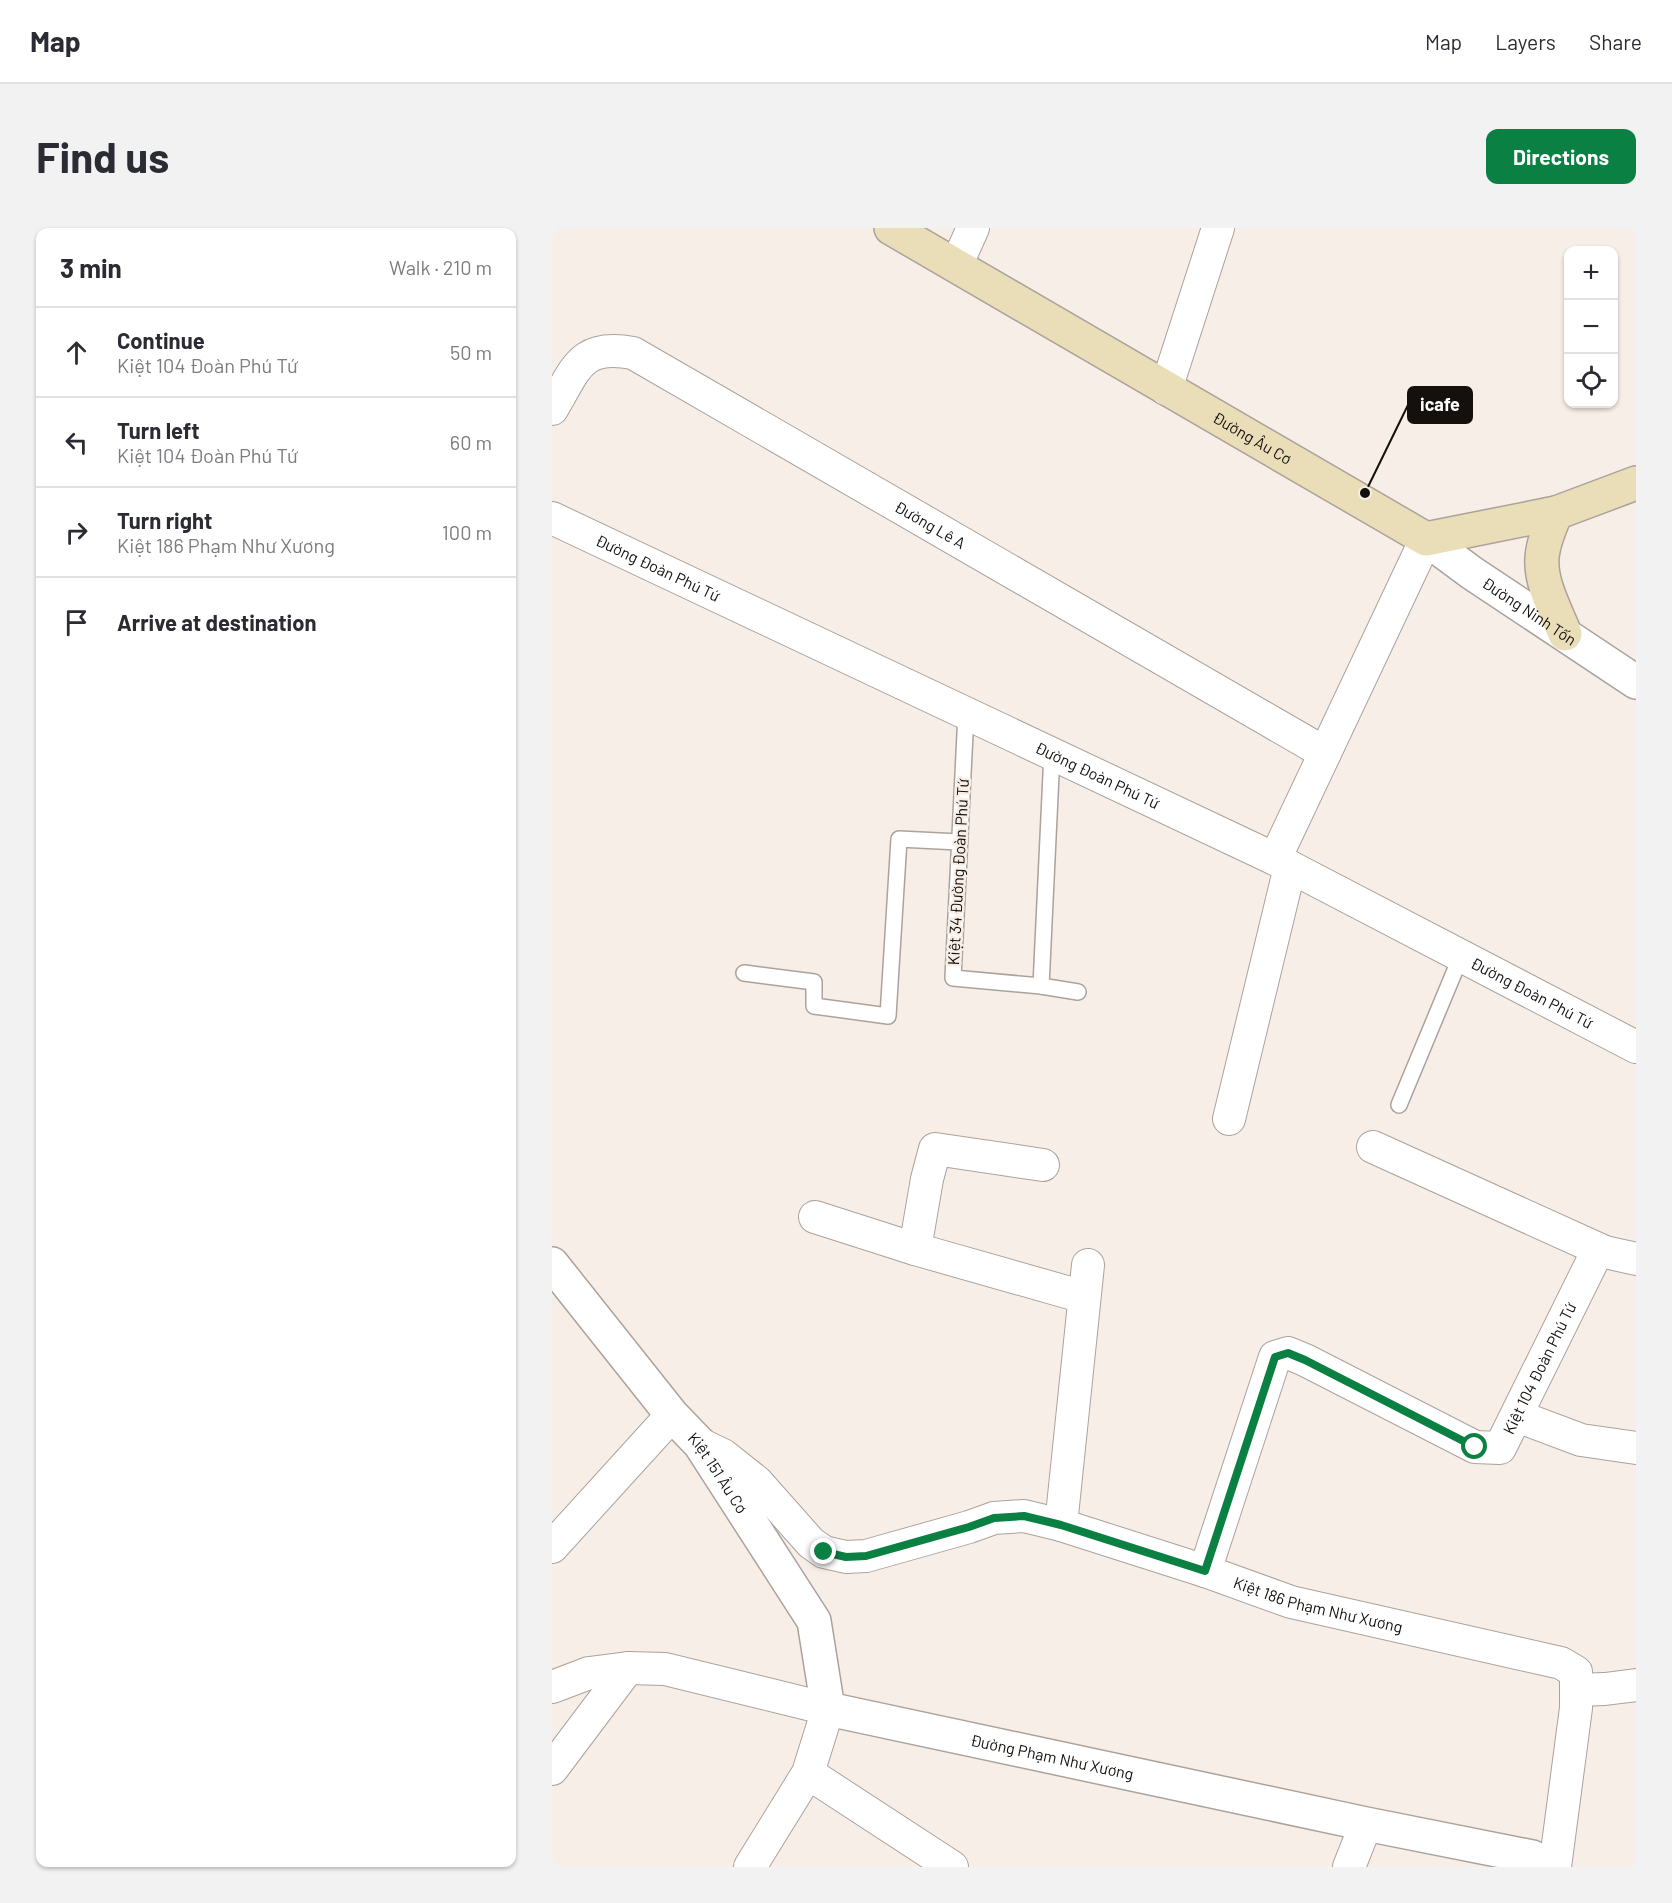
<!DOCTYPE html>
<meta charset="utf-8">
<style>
body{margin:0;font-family:Barlow,sans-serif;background:#f2f2f3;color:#2b2b33}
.controls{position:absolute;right:18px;top:18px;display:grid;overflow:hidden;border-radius:12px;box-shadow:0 2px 4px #0004}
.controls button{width:54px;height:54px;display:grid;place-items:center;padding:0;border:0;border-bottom:2px solid #e1e1e2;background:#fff;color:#2b2b33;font:30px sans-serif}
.stop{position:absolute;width:18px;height:18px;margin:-14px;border:4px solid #0b8043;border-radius:50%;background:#fff}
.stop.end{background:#0b8043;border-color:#fff;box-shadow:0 2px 6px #0008}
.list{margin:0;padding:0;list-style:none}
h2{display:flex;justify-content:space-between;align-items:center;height:78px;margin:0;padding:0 24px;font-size:26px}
h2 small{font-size:20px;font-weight:400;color:#7c7c81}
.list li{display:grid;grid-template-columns:39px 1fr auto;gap:18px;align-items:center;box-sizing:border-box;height:90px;padding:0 24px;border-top:2px solid #e1e1e2}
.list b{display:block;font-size:22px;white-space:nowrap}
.list p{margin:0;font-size:20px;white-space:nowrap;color:#7c7c81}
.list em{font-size:20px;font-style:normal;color:#7c7c81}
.icon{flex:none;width:33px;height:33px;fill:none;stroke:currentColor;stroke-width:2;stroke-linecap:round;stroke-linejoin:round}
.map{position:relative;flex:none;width:1084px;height:1639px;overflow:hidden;border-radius:12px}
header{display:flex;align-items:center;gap:36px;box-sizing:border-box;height:84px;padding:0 30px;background:#fff;border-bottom:2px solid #e1e1e2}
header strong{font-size:28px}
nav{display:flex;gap:33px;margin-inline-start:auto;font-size:21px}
.intro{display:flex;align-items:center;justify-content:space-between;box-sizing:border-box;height:144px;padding:0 36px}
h1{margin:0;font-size:42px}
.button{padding:15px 27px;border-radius:12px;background:#0b8043;color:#fff;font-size:21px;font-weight:700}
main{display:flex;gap:36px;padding:0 36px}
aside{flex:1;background:#fff;border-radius:12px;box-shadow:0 2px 4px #0004}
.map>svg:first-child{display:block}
</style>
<header>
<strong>Map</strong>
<nav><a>Map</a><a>Layers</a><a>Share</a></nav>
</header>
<div class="intro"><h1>Find us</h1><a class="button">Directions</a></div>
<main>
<aside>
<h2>3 min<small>Walk · 210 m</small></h2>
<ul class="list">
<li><svg class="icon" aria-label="ahead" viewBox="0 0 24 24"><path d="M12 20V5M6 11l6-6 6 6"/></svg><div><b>Continue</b><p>Kiệt 104 Đoàn Phú Tứ</p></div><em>50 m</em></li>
<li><svg class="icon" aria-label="left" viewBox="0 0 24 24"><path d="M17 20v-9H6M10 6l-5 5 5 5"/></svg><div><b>Turn left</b><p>Kiệt 104 Đoàn Phú Tứ</p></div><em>60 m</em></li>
<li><svg class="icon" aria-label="right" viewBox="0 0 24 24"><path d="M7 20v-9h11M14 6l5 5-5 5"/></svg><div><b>Turn right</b><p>Kiệt 186 Phạm Như Xương</p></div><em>100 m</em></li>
<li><svg class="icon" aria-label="arrive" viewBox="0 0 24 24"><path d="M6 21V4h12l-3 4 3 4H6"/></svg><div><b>Arrive at destination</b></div></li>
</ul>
</aside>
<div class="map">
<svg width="1084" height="1639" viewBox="0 0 1084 1639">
<rect width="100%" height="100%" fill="#f7eee7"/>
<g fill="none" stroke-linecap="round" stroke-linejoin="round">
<defs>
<g id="service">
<path d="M414 485 401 750 489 758 526 764"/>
<path d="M192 745 262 754V778L336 788 347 611 407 614"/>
<path d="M489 758 500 525"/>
<path d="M847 877 909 728"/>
</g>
<g id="minor">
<path d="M404 38 421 0"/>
<path d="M614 161 666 0"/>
<path id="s1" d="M0 181C24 142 27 115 81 125L773 525"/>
<path id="s2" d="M0 290 723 631 1084 819"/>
<path d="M723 631 874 311"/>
<path d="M677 891 738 639"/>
<path d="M821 919 1053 1024"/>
<path d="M263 989 363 1021 532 1069"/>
<path d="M363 1021 375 951 383 921 491 937"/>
<path d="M965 1188 1029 1212 1084 1220"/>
<path id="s3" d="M148 1216 171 1227 205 1254 259 1315 272 1324 294 1329 314 1328 417 1299 442 1290 472 1288 509 1297 653 1343 739 1374 1009 1435 1024 1444V1480L1003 1639"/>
<path d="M509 1297 536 1037"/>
<path d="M0 1319 120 1187"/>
<path id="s4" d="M653 1343 723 1129 736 1125 753 1132 923 1219 948 1220 1043 1028 1053 1024 1084 1031"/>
<path d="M0 1459 37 1445 76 1440 113 1441 276 1481 256 1545 198 1639"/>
<path d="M1024 1462 1053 1461 1084 1457"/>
<path d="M0 1541 76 1440"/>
<path d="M256 1545 400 1639"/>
<path d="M797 1639 814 1596"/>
</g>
<g id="tertiary">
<path id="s5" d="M874 311 920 345 1084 454"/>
<path id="s6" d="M0 1036 120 1187 148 1216 262 1393 276 1481 814 1596 980 1629 1001 1639"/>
</g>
<g id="secondary">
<path id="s7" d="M339 0 874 311 1004 285 1084 255"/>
<path d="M1004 285C998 299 991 314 990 330 988 355 1004 383 1013 406"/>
</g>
</defs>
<use href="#service" stroke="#aba29b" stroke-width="18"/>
<use href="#minor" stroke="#aba29b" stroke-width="34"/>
<use href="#tertiary" stroke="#aba29b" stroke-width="36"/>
<use href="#secondary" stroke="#aba29b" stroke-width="36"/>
<use href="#service" stroke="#fff" stroke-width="15"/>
<use href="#minor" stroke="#fff" stroke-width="32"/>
<use href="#tertiary" stroke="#fff" stroke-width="33"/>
<use href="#secondary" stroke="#eadeb9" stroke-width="33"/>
</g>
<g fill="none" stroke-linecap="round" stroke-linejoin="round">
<path stroke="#0b8043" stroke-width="8" d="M272 1324 294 1329 314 1328 417 1299 442 1290 472 1288 509 1297 653 1343 723 1129 736 1125 753 1132 923 1219"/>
</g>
<g text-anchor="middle" stroke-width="5" stroke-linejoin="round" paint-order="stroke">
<g font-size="16" fill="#13100d" stroke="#f7eee7">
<text dy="6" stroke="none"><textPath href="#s7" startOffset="418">Đường Âu Cơ</textPath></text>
<text dy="6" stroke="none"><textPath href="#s1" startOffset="453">Đường Lê A</textPath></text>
<text dy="6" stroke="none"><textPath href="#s2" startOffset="117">Đường Đoàn Phú Tứ</textPath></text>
<text dy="6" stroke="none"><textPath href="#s5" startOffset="126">Đường Ninh Tốn</textPath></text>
<text dy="6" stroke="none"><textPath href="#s2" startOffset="603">Đường Đoàn Phú Tứ</textPath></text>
<text transform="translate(406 644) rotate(-87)" y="6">Kiệt 34 Đường Đoàn Phú Tứ</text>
<text dy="6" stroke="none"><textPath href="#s2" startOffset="1089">Đường Đoàn Phú Tứ</textPath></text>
<text dy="6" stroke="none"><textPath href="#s4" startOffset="562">Kiệt 104 Đoàn Phú Tứ</textPath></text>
<text dy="6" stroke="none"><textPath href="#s6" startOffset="267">Kiệt 151 Âu Cơ</textPath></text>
<text dy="6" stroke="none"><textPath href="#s3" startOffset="680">Kiệt 186 Phạm Như Xương</textPath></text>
<text dy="6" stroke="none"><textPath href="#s6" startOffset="762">Đường Phạm Như Xương</textPath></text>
</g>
</g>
<path fill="none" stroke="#13100d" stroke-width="2" d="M813 265L856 177"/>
<circle fill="#13100d" stroke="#f7eee7" stroke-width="2" cx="813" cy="265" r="6"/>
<rect fill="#13100d" stroke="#13100d" stroke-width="2" x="856" y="159" width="64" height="36" rx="6"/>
<g font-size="18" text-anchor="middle" font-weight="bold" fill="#fff">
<text x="888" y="183">icafe</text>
</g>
</svg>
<div class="controls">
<button>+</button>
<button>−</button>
<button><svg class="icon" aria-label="locate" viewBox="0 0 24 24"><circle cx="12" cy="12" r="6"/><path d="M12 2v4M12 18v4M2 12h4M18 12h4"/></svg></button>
</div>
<div class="stop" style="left:923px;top:1219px"></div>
<div class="stop end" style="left:272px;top:1324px"></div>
</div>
</main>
